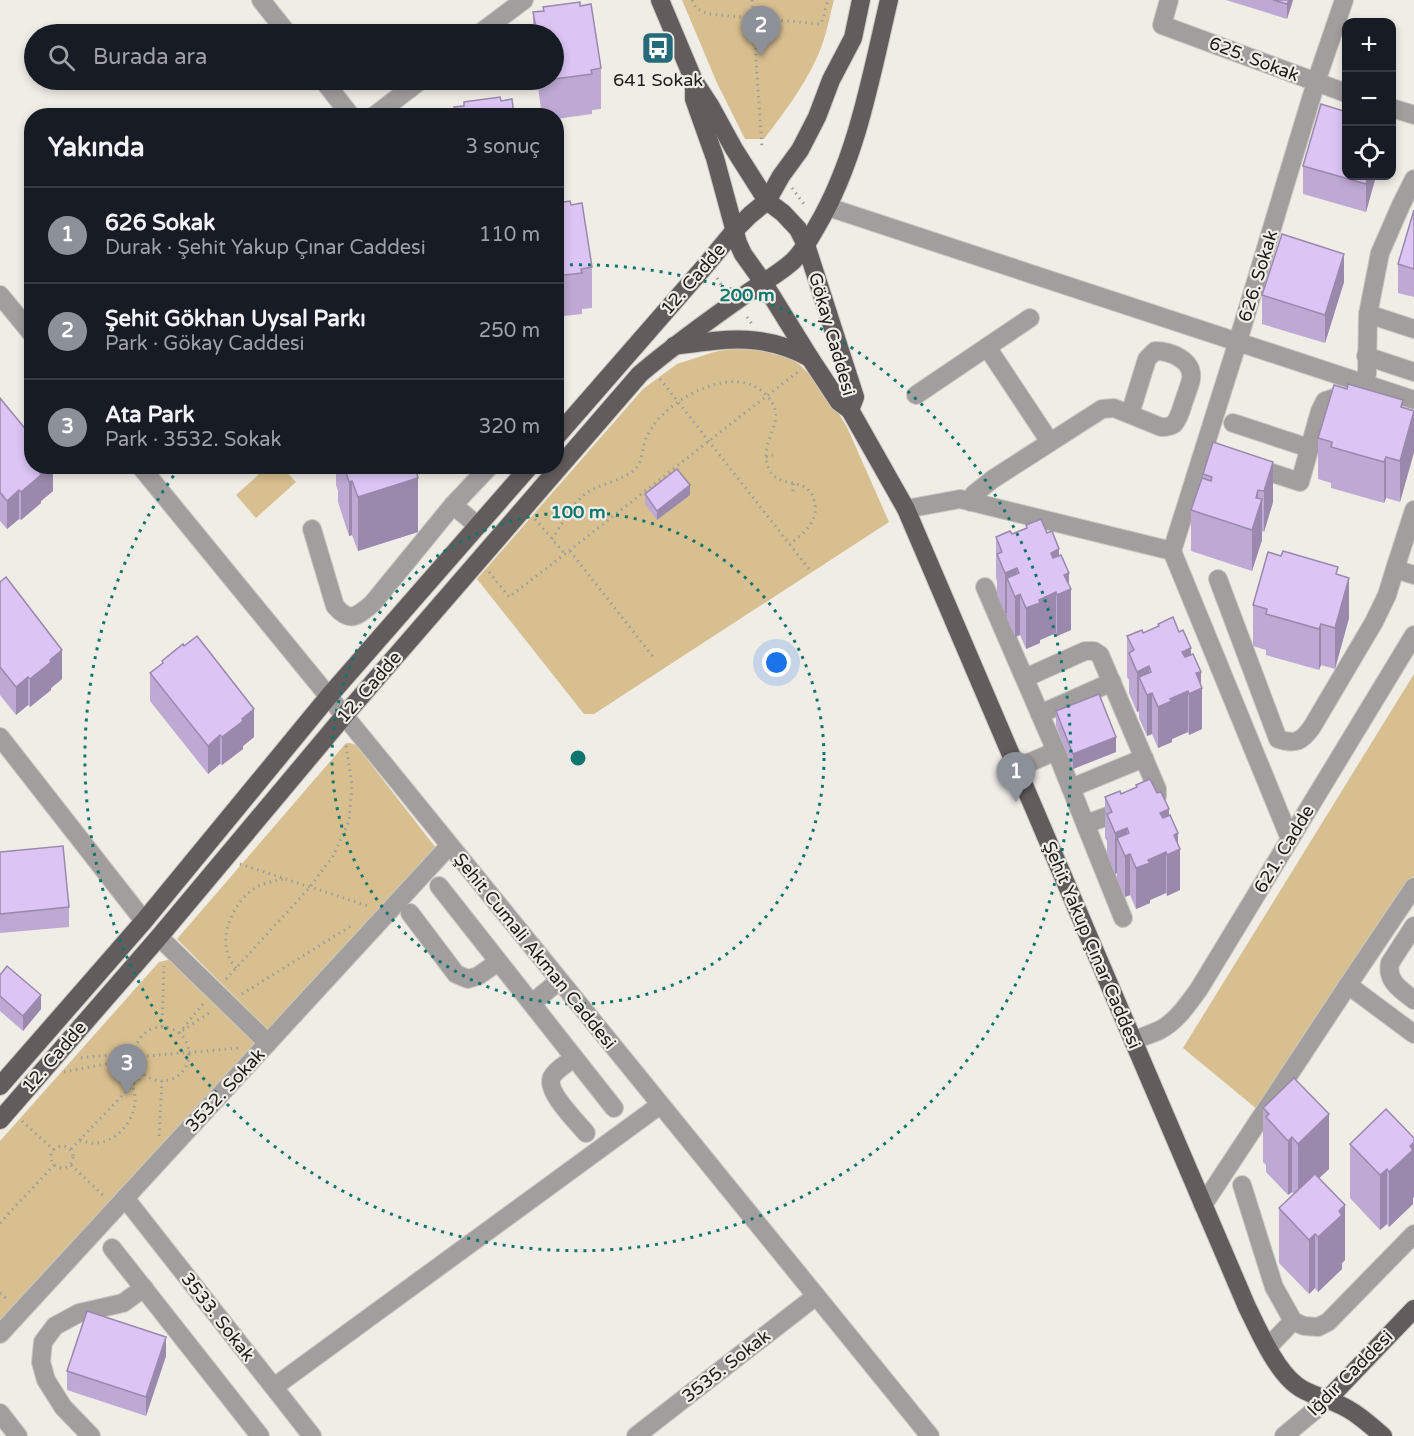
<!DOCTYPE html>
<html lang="tr">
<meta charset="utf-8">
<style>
body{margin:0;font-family:"Varela Round",sans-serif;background:#20242c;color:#f1f3f6}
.controls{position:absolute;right:18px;top:18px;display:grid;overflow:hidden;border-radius:12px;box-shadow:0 3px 9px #0003}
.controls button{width:54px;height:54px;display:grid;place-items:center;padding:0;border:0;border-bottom:2px solid #363941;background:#171b24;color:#f1f3f6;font:30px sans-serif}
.you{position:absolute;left:777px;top:663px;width:21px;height:21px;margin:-15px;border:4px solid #fff;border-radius:50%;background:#1a73e8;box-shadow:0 0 0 9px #1a73e833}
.badge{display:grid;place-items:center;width:39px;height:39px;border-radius:50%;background:#8c9099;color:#fff;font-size:20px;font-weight:700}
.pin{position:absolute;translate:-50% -50px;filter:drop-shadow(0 2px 3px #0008)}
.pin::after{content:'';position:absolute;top:32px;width:21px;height:18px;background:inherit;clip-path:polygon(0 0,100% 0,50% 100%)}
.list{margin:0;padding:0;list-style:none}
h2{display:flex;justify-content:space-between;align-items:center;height:78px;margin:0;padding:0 24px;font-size:26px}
h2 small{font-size:20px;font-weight:400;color:#9ea1a6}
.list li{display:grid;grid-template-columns:39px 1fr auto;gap:18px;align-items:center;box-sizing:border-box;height:96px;padding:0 24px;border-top:2px solid #363941}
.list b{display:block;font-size:22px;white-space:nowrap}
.list p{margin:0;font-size:20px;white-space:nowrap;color:#9ea1a6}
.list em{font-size:20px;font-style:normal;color:#9ea1a6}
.icon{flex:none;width:33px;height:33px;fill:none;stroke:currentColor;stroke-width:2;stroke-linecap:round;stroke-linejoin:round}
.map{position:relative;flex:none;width:1414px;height:1436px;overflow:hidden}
.search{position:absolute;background:#171b24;box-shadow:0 3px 9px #0003;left:24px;top:24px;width:540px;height:66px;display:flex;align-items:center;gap:15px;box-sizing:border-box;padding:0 21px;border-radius:33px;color:#9ea1a6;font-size:22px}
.panel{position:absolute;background:#171b24;box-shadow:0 3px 9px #0003;left:24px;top:108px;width:540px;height:366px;border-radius:24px}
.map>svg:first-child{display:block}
</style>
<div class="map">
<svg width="1414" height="1436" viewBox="0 0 1414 1436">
<rect width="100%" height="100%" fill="#f0ede7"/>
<g fill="#d8bf90">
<path d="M682 0H834C830 14 828 28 823 42 813 74 785 112 764 139H745L717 83Z"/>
<path d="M748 346 775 349 799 364 823 388 847 427 889 522 594 714H584L477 579 643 389 677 364 714 352Z"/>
<path d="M268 466 282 467 296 482 256 518 236 495Z"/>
<path d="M1414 674V876L1258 1110 1183 1048Z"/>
<path d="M346 743H350L356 745 436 848 269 1031 177 939Z"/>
<path d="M172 959 255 1039V1048L0 1322V1141L159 962Z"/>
</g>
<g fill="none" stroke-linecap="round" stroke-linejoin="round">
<defs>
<g id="minor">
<path d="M261 0 288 34"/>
<path d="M1169 0 1162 25 1346 93"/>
<path d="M479 34 524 0"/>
<path d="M323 80 351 116"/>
<path d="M1392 108 1414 115"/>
<path d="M374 116 421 80"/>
<path d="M828 207 1414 400"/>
<path d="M0 295 32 334"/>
<path d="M1368 314 1414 329"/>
<path d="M987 347 1050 442"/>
<path d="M1366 356 1414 372"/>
<path d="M1367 374 1368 314 1380 253 1401 205 1414 179"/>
<path d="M916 395 1030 318"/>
<path d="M1233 423 1309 448"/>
<path d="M140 466C405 788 667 1113 930 1436"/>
<path d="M1251 466 1300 482 1320 411 1325 401 1334 398 1352 403"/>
<path d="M971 502 974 494 993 479 1102 409 1114 408 1161 427C1165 427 1170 427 1174 424 1180 417 1182 406 1185 398 1187 392 1190 385 1191 379 1194 360 1170 351 1155 351L1147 359 1130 414"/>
<path d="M453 505 478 526"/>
<path d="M906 509 960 499 1172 551 1290 839"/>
<path d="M1414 510 1395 569 1414 575"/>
<path d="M312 529 335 606C350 623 356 617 372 604L453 505 490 466"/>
<path d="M1172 551 1238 341 1316 82 1344 0"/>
<path d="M1218 579 1278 739C1296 745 1302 741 1312 727L1374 622 1387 595 1395 569"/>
<path d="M985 587 1056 751 1123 918"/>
<path d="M1025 678 1085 651H1094L1100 655 1157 789V796L1152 800 1086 824"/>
<path d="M1040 714 1112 682"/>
<path d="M0 737 144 921"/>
<path d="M1017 768 1056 751"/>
<path d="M1071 788 1144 758"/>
<path d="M439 886 614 1108"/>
<path d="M410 913 456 974 468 979 478 976 498 962"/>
<path d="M1414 926 1390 963C1386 981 1401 990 1414 1000"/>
<path d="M159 937 268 1043"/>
<path d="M1348 985 1414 887"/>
<path d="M532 1003 559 981"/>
<path d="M1133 1041C1142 1037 1151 1034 1160 1030 1177 1021 1188 1004 1199 989L1414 635"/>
<path d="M574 1058C568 1063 556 1069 552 1077 545 1091 577 1122 586 1133"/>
<path d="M1242 1185 1274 1287 1293 1321 1304 1326 1318 1327 1328 1322 1414 1234"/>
<path d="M125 1198 312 1436"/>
<path d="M1203 1205 1348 985 1414 1034"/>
<path d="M112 1248 260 1436"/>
<path d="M0 1334 449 846"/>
<path d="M1268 1347 1293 1321"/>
<path d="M274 1387 660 1105"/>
<path d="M0 1413 18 1436"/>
<path d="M91 1436 63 1407 46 1380 41 1362 43 1342 55 1326 79 1313 123 1303 144 1288"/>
<path d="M636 1436 816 1296"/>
<path d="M1284 1436 1327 1400"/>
</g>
<g id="major">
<path d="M660 0 694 81 711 107 734 149 767 201 783 213 798 229 806 245 855 397 850 410"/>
<path d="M694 81V99L715 158 738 243 743 254 763 282 810 358 839 402 850 410 906 509 1247 1307C1259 1331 1275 1369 1296 1385 1308 1395 1324 1397 1338 1404 1355 1411 1369 1424 1383 1436"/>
<path d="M674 346C725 339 763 332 810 358"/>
<path d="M556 437 706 265 735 230 750 215 767 201 781 176 800 150 817 117 831 80 853 38 861 0"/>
<path d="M0 1086 144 921 329 696 530 466"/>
<path d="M0 1120 159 937 344 716 640 374C674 345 709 320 746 294 761 283 781 273 794 260 804 250 810 238 817 226 857 158 871 76 889 0"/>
<path d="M1327 1400 1414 1309"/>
</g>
</defs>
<use href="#minor" stroke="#cac8c2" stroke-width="20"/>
<use href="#major" stroke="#cac8c2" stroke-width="20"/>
<g stroke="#9f9d99" stroke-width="3" stroke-dasharray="1.5 4.5" stroke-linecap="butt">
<path d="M692 0 696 8 708 14 820 24 823 19 828 0"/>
<path d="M752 0 762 148"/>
<path d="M792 188 806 207"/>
<path d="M717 278 722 286"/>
<path d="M747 317 752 324"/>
<path d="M660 379 809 569"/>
<path d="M766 457 773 455"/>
<path d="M793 491V483"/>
<path d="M535 519 565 554"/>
<path d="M552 539C561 526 572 504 584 495 597 484 626 480 636 468 643 460 642 447 646 438 648 434 651 429 653 426 674 396 737 362 767 396 791 422 756 440 769 469 775 483 791 481 803 486 809 489 813 494 814 500 820 520 804 533 790 544"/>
<path d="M570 551 654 658"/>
<path d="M489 572 509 597C606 523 701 446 798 372"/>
<path d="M240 864 371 907"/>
<path d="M236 968C233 964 230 960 228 955 220 931 235 901 255 888 264 883 274 881 283 879"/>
<path d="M226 979 310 887 333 856 349 821 352 785 346 745"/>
<path d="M242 994 351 926"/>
<path d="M203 1004 179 1033 212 1011"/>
<path d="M162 1027 164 966"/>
<circle cx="162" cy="1054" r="27"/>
<path d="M123 1058 240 1048"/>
<path d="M64 1072 111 1063 123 1058 111 1055 77 1058"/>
<path d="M22 1121 54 1150"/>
<path d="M159 1136 162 1081"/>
<path d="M80 1140C86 1142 92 1144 98 1143 123 1140 143 1108 132 1085"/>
<circle cx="62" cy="1157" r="11"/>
<path d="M71 1149 144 1073"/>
<path d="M71 1165 104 1196"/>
<path d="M0 1223 54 1165"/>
<path d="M0 1293 8 1300"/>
</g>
<use href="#minor" stroke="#a19e9d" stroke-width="18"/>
<use href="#major" stroke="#625c5c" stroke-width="18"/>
</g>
<g fill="#bda9d3">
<path d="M1226 0H1293L1287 19Z"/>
<path d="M543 7 601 68V109L592 110V114L556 119V116H542L537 80H554V34H533V12L543 11Z"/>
<path d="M1303 166 1347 176H1376L1366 212 1303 194Z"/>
<path d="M556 203 571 205 592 267V308L582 309V314L556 317Z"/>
<path d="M1414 210V297L1398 293V264Z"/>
<path d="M1344 282 1325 343 1262 324V295Z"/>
<path d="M0 398 53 466V491L41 501V503L21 520 19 519 7 529 0 521Z"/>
<path d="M1403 407 1414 411V452L1400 502 1386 498 1384 503 1331 488V483L1318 479V438Z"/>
<path d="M1273 462V502L1264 532 1262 531V540L1252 571 1191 551V510L1203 478V474Z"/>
<path d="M336 466H416L418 532 358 551 352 535 349 536 338 502V491L336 485Z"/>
<path d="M645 494 690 495 657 520 645 504Z"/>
<path d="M1026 525 1047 533 1059 556 1069 584 1071 630 1057 636 1056 633 1040 640V643L1026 649 1020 635 1015 637 1007 619V613L1005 614 997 595V581L996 578V537L1012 534 1026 528Z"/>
<path d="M1338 574 1349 618 1335 669 1321 665 1319 670 1266 655V650L1253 646V605Z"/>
<path d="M0 582 62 679 51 688V690L30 707 28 705 16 715 0 695Z"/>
<path d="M1158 624 1179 632 1191 655 1201 684 1202 729 1189 735 1188 732 1172 739V742L1158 748 1152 734 1147 736 1139 718V711L1137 712 1129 693V680L1127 677V636L1143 633 1158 627Z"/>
<path d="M162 661 254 737 243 746V749L222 765 220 764 208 774 150 701V673L162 664Z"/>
<path d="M1056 711 1116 752 1073 769 1056 726Z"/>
<path d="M1136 785 1157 793 1169 816 1178 844 1180 890 1167 896 1166 893 1150 900V903L1136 909 1130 895 1125 897 1117 879V873L1115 874 1107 854V841L1105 838V797L1121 794 1136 788Z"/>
<path d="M0 852 69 907V927L0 933Z"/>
<path d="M0 975 41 1009 23 1031 0 1011Z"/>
<path d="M1263 1108 1329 1169 1319 1178 1345 1260 1342 1263V1269L1318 1292 1315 1288 1309 1294 1279 1263V1208L1294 1194 1292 1192 1288 1195 1266 1172V1165L1263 1162Z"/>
<path d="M1414 1138V1197L1413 1198V1204L1389 1227 1387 1224 1380 1230 1350 1198V1144Z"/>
<path d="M166 1356 146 1416 67 1390V1371Z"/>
</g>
<g fill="#9a89ac">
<path d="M1289 0H1293L1287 19V4Z"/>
<path d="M1368 176H1376L1366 212V184Z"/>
<path d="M1344 254V282L1325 343V315Z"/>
<path d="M1414 411V452L1400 502V461Z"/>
<path d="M1386 457V498L1384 503V462Z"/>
<path d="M1273 462V502L1264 532V491Z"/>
<path d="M49 466H53V491L41 501V503L21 520V492Z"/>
<path d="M413 466H416V479L418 478V532L358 551V497Z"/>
<path d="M352 481V535L349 536V482Z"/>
<path d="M690 485V495L657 520V511Z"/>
<path d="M19 490V519L7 529V501Z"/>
<path d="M1258 490V509L1262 499V540L1252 571V530L1256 498Z"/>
<path d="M1059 549V590L1051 553Z"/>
<path d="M1017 568V596L1020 594V635L1015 637V597L1007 578V613L1005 614V573Z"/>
<path d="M1069 573V590L1071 589V630L1057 636V595L1064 575Z"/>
<path d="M1349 578V618L1335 669V628Z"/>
<path d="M1056 592V633L1040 640V643L1026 649V608L1039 600Z"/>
<path d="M1321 624V665L1319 670V629Z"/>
<path d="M1191 648V689L1182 652Z"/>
<path d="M62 650V679L51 688V690L30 707V679L50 660Z"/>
<path d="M1149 666V694L1152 693V734L1147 736V695L1139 677V711L1137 712V672Z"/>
<path d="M1201 672V689L1202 688V729L1189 735V694L1196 673Z"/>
<path d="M28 677V705L16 715V687Z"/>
<path d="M1188 691V732L1172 739V742L1158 748V707L1170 699Z"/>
<path d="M254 709V737L243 746V749L222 765V737L242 719Z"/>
<path d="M220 735V764L208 774V746Z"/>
<path d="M1116 737V752L1073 769V754Z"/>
<path d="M1169 809V850L1160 813Z"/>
<path d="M1127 828V855L1130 854V895L1125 897V856L1117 838V873L1115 874V833Z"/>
<path d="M1178 833V850L1180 849V890L1167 896V855L1174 835Z"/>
<path d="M1166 852V893L1150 900V903L1136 909V868L1148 860Z"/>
<path d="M41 995V1009L23 1031V1016Z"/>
<path d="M1329 1114V1169L1298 1198V1144Z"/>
<path d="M1292 1137V1192L1288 1195V1141Z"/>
<path d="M1414 1142V1197L1413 1198V1204L1389 1227V1172Z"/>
<path d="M1387 1169V1224L1380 1230V1175Z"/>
<path d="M1345 1205V1260L1342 1263V1269L1318 1292V1237L1339 1211Z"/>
<path d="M1315 1234V1288L1309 1294V1240Z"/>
<path d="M166 1337V1356L146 1416V1397Z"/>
</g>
<g fill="#dcc4f5" stroke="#9a89ac" stroke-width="1.5">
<path d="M1273 0H1289L1287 4Z"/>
<path d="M580 2V6L591 4 601 68 591 70 592 74 554 79V34H537L533 12 544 11 543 7Z"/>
<path d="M500 97 501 101 512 99 514 116H455L454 107 464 106V102Z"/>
<path d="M1321 104 1347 112V176H1368L1366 184 1303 166Z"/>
<path d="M570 201 571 205 582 203 592 267 581 269 582 273 556 276V203Z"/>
<path d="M1414 210V269L1398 264Z"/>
<path d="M1282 234 1344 254 1325 315 1262 295Z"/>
<path d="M1348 384 1403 400 1401 407 1414 411 1400 461 1386 457 1384 462 1331 447 1332 442 1318 438 1334 385 1347 389Z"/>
<path d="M0 398 32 437V466H49L40 473 41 475 21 492 19 490 7 501 0 492Z"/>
<path d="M1213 442 1273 462 1264 491 1258 490 1256 498 1262 499 1252 530 1191 510 1202 478 1211 481 1212 477 1203 474Z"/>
<path d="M344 466H415L418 478 358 497 352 481 349 482Z"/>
<path d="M677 469 690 485 657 511 645 494Z"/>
<path d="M1041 519 1047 533 1052 531 1059 549 1051 553 1053 558 1061 555 1069 573 1064 575 1071 589 1057 595 1056 592 1039 600 1040 603 1026 608 1020 594 1015 597 1007 578 1019 573 1017 568 1005 573 997 554 1002 552 996 537 1010 531 1012 534 1027 528 1026 525Z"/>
<path d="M1283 551 1338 567 1336 574 1349 578 1335 628 1321 624 1319 629 1266 614 1267 609 1253 605 1268 552 1281 556Z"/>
<path d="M6 577 62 650 50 660 51 662 30 679 28 677 16 687 0 667V582Z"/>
<path d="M1173 617 1179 632 1183 630 1191 648 1182 652 1185 657 1193 654 1201 672 1196 673 1202 688 1189 694 1188 691 1170 699 1172 701 1158 707 1152 693 1147 695 1139 677 1151 672 1149 666 1137 672 1129 653 1134 650 1127 636 1142 630 1143 633 1159 626 1158 624Z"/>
<path d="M197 636 254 709 242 719 243 721 222 737 220 735 208 746 150 673 163 663 162 661 183 644 184 646Z"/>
<path d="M1099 694 1116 737 1073 754 1056 711Z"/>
<path d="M1150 779 1157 793 1161 792 1169 809 1160 813 1163 818 1170 815 1178 833 1174 835 1180 849 1167 855 1166 852 1148 860 1150 863 1136 868 1130 854 1125 856 1117 838 1129 833 1127 828 1115 833 1107 814 1112 812 1105 797 1120 791 1121 794 1137 787 1136 785Z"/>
<path d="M63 846 69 907 0 914V852Z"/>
<path d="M7 966 41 995 23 1016 0 996V975Z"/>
<path d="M1294 1078 1329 1114 1298 1144 1292 1137 1288 1141 1266 1117 1269 1114 1263 1108Z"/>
<path d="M1386 1109 1414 1138V1142L1410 1146 1413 1150 1389 1172 1387 1169 1380 1175 1350 1144Z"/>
<path d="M1315 1174 1345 1205 1339 1211 1342 1215 1318 1237 1315 1234 1309 1240 1279 1208Z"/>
<path d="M87 1311 166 1337 146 1397 67 1371Z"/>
</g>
<g fill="none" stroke="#0f766e" stroke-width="3" stroke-dasharray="3 6">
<circle cx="578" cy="758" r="246"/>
<path d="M561 265A493 493 0 1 1 179 468"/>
</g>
<defs>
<symbol id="bus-square" viewBox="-11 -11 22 22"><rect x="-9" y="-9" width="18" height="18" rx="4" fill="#246a79" stroke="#f0ede7"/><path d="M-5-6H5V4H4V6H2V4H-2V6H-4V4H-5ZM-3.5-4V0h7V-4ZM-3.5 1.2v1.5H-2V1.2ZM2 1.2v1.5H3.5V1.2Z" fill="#fff"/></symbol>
</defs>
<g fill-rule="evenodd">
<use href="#bus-square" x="639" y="29" width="38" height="38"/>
</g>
<g text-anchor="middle" stroke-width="4.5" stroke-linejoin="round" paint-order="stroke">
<g font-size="18" fill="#1e1d1b" stroke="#f0ede7">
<text transform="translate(1254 59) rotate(21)" y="6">625. Sokak</text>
<text transform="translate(1258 276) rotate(-73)" y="6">626. Sokak</text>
<text transform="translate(693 279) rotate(-49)" y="6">12. Cadde</text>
<text transform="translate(832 334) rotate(74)" y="6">Gökay Caddesi</text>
<text transform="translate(369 687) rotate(-49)" y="6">12. Cadde</text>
<text transform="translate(1284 849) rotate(-59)" y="6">621. Cadde</text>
<text transform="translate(1092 945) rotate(67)" y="6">Şehit Yakup Çınar Caddesi</text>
<text transform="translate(535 951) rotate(51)" y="6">Şehit Cumali Akman Caddesi</text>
<text transform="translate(54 1057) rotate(-49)" y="6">12. Cadde</text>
<text transform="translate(225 1090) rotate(-47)" y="6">3532. Sokak</text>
<text transform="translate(218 1317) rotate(52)" y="6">3533. Sokak</text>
<text transform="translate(726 1366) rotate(-38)" y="6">3535. Sokak</text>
<text transform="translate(1350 1373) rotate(-45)" y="6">Iğdır Caddesi</text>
</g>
<g font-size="18" fill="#1e1d1b" stroke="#f0ede7">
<text x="658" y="86">641 Sokak</text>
</g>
</g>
<circle cx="578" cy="758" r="9" fill="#0f766e" stroke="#f0ede7" stroke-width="3"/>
<g font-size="18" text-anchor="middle" font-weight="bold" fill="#0f766e" stroke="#f0ede7" stroke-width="4.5" stroke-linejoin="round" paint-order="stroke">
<text x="747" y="301">200 m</text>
<text x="578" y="518">100 m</text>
</g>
</svg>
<div class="controls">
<button>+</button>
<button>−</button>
<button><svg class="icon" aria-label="locate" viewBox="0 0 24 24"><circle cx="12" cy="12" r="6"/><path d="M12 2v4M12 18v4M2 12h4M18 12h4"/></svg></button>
</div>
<div class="you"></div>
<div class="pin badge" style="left:1016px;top:802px">1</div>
<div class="pin badge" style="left:761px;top:56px">2</div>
<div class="pin badge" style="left:127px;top:1094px">3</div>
<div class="search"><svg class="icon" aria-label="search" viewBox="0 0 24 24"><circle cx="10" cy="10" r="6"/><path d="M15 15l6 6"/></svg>Burada ara</div>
<section class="panel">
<h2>Yakında<small>3 sonuç</small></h2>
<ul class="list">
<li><span class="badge">1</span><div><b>626 Sokak</b><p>Durak · Şehit Yakup Çınar Caddesi</p></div><em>110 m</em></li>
<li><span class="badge">2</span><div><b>Şehit Gökhan Uysal Parkı</b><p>Park · Gökay Caddesi</p></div><em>250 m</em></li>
<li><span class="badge">3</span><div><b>Ata Park</b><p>Park · 3532. Sokak</p></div><em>320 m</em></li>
</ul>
</section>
</div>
